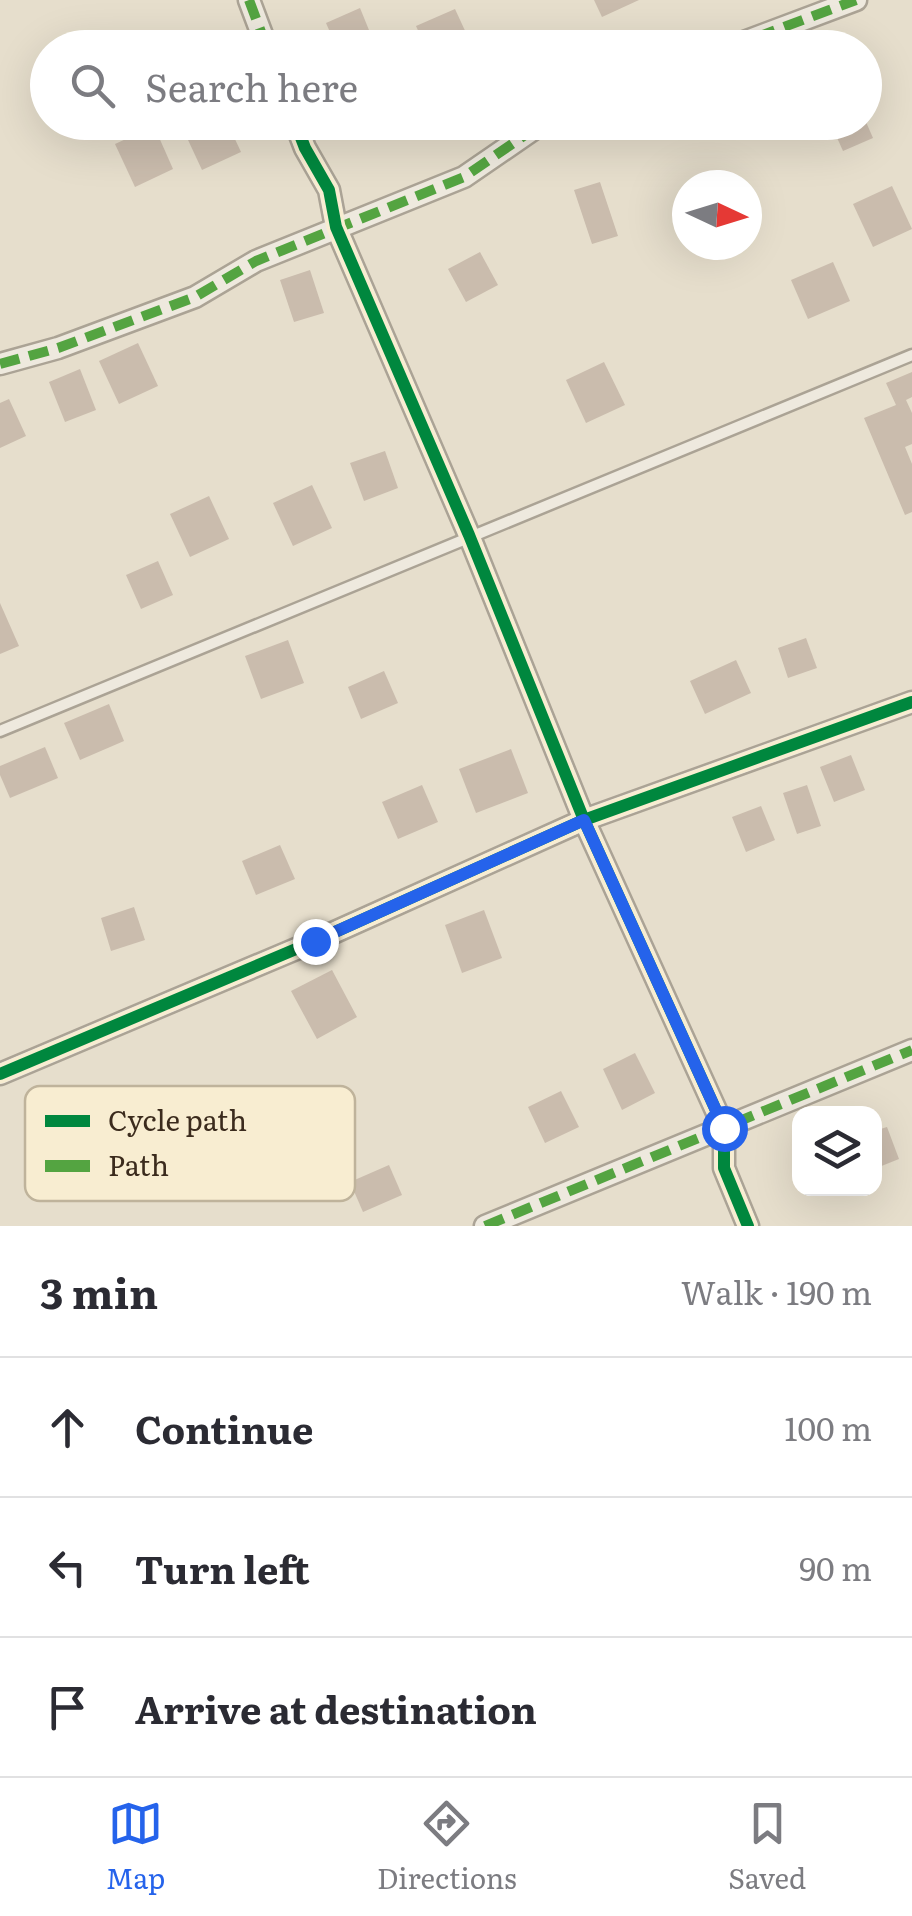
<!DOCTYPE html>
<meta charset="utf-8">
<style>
body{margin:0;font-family:Literata,serif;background:#f7f7f7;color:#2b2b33}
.controls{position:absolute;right:30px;bottom:30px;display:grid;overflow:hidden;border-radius:20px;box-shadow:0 10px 40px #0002}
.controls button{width:90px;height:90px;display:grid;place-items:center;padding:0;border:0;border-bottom:2px solid #e1e1e2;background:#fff;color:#2b2b33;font:50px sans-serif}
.compass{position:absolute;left:672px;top:170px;width:90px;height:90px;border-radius:50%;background:#fff;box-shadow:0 10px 40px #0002;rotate:94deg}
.stop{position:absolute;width:30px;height:30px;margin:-22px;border:8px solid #2563eb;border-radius:50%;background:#fff}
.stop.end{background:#2563eb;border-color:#fff;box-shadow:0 2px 10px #0008}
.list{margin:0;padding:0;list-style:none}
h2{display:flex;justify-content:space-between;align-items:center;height:130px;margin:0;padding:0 40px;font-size:42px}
h2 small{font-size:32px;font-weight:400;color:#7c7c81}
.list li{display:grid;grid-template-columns:65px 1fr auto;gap:30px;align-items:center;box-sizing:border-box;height:140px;padding:0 40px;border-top:2px solid #e1e1e2}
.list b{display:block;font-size:38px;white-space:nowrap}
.list em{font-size:32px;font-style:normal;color:#7c7c81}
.icon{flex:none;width:55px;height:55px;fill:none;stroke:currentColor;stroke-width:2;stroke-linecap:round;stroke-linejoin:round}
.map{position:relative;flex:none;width:912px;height:1226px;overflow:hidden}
.search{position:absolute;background:#fff;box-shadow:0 10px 40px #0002;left:30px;right:30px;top:30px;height:110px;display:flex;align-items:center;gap:25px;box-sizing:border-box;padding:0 35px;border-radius:55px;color:#7c7c81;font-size:38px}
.sheet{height:550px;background:#fff}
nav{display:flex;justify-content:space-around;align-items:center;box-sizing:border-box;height:140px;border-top:2px solid #e1e1e2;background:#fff;font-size:28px;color:#7c7c81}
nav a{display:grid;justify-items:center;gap:5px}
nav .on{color:#2563eb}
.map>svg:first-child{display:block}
</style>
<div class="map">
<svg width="912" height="1226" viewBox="0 0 912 1226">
<rect width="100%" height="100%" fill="#e6decc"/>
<g fill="#cabcad">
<path d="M594 0H639L602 17Z"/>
<path d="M360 8 373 40 356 48H337L326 23Z"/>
<path d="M455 9 473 48H426L416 26Z"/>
<path d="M192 122H227L241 152 202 170 182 127Z"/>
<path d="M737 122H776L744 138Z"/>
<path d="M830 122H866L873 138 843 151Z"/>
<path d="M154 126 173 169 135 187 115 144Z"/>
<path d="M600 182 618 236 592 244 574 190Z"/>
<path d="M892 186 912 229 873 247 853 204Z"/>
<path d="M480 252 498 285 466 302 448 269Z"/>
<path d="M833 262 850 301 808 319 791 280Z"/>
<path d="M310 270 324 313 294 322 280 280Z"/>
<path d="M138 343 158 386 119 404 99 361Z"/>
<path d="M604 362 625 405 586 423 566 380Z"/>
<path d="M80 369 96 410 65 422 49 382Z"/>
<path d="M912 372V397L906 400 912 413V444L905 447 912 464V512L905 515 864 418 896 405 886 383Z"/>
<path d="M9 399 26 436 0 448V403Z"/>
<path d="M385 451 398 488 364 501 350 463Z"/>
<path d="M312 485 332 528 293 546 273 503Z"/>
<path d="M209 496 229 539 190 557 170 514Z"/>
<path d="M158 561 173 595 141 609 126 575Z"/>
<path d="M0 603 19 646 0 654Z"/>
<path d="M806 638 817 668 788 678 778 648Z"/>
<path d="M288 640 304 683 261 699 245 656Z"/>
<path d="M736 660 751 693 705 714 690 681Z"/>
<path d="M384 671 398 703 361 719 348 687Z"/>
<path d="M109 704 124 741 80 760 64 723Z"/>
<path d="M45 747 58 778 10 798 0 775V766Z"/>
<path d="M511 749 528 793 476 813 459 769Z"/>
<path d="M851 755 865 790 834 802 820 767Z"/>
<path d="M422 785 438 822 398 839 382 802Z"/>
<path d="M807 785 821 826 797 834 783 793Z"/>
<path d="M761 806 775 840 746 852 732 817Z"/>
<path d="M280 845 295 879 256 895 242 861Z"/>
<path d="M134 907 145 940 111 951 101 918Z"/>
<path d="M484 910 502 958 462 973 445 925Z"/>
<path d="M332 970 357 1017 317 1039 291 991Z"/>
<path d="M635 1053 655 1093 622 1110 603 1069Z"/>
<path d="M561 1091 579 1127 545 1143 528 1107Z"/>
<path d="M887 1127 899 1159 874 1169V1131Z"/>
<path d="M389 1165 402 1195 363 1212 350 1182Z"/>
</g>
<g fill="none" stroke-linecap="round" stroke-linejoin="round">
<defs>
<path id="service" d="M0 731 912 355"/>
<g id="minor">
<path d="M249 0 267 48"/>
<path d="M728 48 856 0"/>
<path d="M295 122 305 148 329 190 336 227 469 535 584 820 724 1128V1168L748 1226"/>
<path d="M0 364 58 348 195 297 256 261 464 177 544 122"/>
<path d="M0 1074 315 941 584 820 912 702"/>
<path d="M485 1226 912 1050"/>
</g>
</defs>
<use href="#service" stroke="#aba395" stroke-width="15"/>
<use href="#minor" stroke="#aba395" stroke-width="25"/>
<use href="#service" stroke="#eee9de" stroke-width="10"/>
<use href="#minor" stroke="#eee9de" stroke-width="20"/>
<g stroke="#54a441" stroke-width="10" stroke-dasharray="20 10" stroke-linecap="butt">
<path d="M249 0 267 48"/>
<path d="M728 48 856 0"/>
<path d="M0 364 58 348 195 297 256 261 464 177 544 122"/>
<path d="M485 1226 912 1050"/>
</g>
<defs>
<g id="cycleway">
<path d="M295 122 305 148 329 190 336 227 469 535 584 820 724 1128V1168L748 1226"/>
<path d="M0 1074 315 941 584 820 912 702"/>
</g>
</defs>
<use href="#cycleway" stroke="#f8edd1" stroke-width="19"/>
<use href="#cycleway" stroke="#00873e" stroke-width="12"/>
</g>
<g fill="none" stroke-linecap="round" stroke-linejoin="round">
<path stroke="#2563eb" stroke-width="12" d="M315 941 584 820 724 1128"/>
</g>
<rect x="25" y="1086" width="330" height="115" rx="15" fill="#f8edd1" stroke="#bfb39b" stroke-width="2.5"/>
<rect x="45" y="1115" width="45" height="12" fill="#00873e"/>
<rect x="45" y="1160" width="45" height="12" fill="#54a441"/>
<g font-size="28" fill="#3b2b1d">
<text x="108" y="1131">Cycle path</text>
<text x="108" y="1176">Path</text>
</g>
</svg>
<div class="controls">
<button><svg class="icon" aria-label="layers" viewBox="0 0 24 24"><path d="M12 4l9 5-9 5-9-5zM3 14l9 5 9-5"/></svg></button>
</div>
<svg class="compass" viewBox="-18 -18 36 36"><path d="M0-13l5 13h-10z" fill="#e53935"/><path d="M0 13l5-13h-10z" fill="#7c7c81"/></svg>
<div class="stop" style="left:724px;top:1128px"></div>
<div class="stop end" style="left:315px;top:941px"></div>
<div class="search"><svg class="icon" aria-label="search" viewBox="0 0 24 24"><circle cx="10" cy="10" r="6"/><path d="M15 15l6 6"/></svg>Search here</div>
</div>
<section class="sheet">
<h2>3 min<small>Walk · 190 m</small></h2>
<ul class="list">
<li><svg class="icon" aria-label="ahead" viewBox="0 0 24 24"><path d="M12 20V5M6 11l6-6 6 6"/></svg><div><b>Continue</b></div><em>100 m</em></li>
<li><svg class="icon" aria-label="left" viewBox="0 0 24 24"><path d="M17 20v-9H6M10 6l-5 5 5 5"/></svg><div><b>Turn left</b></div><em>90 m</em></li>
<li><svg class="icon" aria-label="arrive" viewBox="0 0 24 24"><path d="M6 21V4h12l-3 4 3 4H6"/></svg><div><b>Arrive at destination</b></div></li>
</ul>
</section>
<nav>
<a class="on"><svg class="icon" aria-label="map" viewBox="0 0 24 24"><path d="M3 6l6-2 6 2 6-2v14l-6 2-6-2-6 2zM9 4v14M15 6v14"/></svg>Map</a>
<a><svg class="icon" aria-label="directions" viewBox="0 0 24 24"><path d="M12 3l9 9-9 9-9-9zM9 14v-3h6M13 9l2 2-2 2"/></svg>Directions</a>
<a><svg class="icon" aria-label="saved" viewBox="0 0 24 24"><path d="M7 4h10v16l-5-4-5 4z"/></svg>Saved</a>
</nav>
